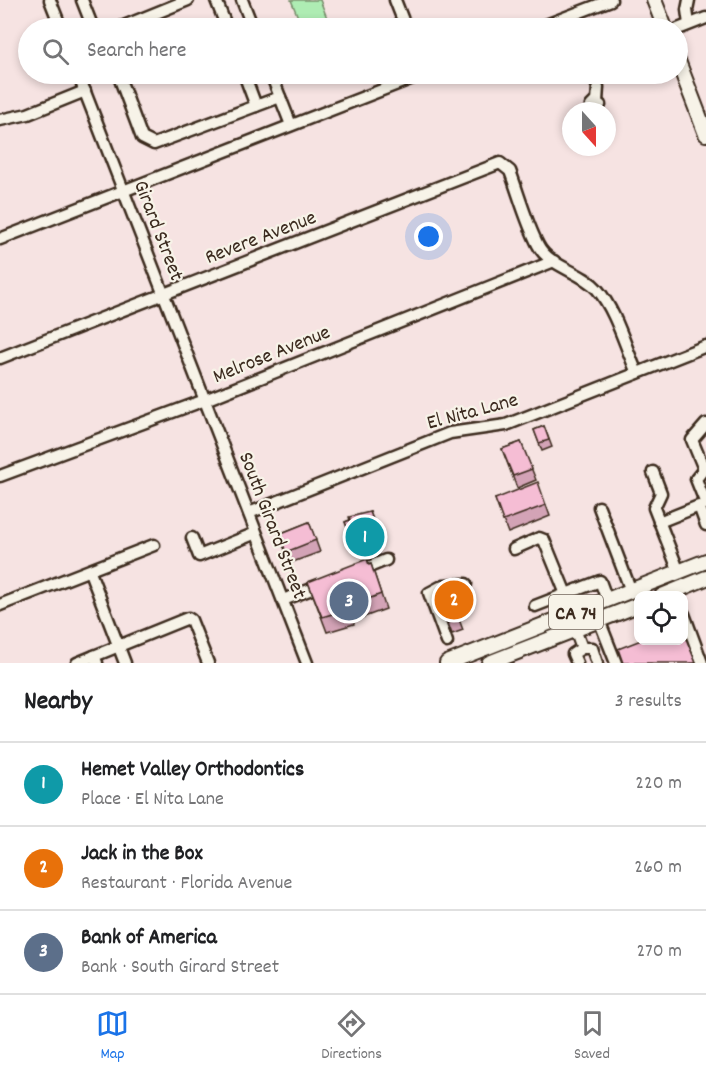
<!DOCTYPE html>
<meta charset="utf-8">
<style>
body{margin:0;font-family:Dekko,sans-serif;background:#f6f6f6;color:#202124}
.controls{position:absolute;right:18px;bottom:18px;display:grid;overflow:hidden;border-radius:12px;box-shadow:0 3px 9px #0003}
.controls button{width:54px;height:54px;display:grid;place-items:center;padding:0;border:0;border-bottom:2px solid #e0e0e0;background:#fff;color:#202124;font:30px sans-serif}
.compass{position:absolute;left:562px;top:102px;width:54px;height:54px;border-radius:50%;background:#fff;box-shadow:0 3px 9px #0003;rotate:159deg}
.you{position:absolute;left:429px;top:237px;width:21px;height:21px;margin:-15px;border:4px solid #fff;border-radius:50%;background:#1a73e8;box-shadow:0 0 0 9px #1a73e833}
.badge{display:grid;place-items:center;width:39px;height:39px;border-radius:50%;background:#1a73e8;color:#fff;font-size:20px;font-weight:700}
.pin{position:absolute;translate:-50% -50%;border:3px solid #fff;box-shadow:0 2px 6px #0006}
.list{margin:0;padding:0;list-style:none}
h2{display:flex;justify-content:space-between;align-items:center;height:78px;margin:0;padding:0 24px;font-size:26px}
h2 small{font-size:20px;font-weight:400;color:#757577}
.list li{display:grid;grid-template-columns:39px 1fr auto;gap:18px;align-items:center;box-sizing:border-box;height:84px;padding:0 24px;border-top:2px solid #e0e0e0}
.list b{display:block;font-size:22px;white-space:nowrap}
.list p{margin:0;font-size:20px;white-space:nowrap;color:#757577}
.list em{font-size:20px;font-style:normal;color:#757577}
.icon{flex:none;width:33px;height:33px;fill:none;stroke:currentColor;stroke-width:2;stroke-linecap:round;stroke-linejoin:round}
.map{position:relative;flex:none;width:706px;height:663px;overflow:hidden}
.search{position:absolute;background:#fff;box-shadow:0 3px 9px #0003;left:18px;right:18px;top:18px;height:66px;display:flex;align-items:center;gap:15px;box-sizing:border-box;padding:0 21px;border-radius:33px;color:#757577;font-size:22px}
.sheet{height:330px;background:#fff}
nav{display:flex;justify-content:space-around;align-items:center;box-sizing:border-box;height:84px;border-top:2px solid #e0e0e0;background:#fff;font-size:16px;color:#757577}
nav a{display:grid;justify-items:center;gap:3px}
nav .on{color:#1a73e8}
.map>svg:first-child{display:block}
</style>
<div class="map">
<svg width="706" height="663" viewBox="0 0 706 663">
<rect width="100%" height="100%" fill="#f6e3e2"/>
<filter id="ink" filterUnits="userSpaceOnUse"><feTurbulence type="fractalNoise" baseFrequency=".0167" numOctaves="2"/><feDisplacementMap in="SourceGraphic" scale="12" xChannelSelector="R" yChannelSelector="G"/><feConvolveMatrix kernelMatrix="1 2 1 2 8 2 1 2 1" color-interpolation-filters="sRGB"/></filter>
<g filter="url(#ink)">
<path fill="#aeecb3" stroke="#748b68" stroke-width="1.5" d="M291 0H320L327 18 302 27Z"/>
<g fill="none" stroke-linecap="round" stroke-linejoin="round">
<defs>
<g id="minor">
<path d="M50 0 61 28"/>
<path d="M82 0 93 28"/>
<path d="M216 0 227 28"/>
<path d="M242 0 253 28"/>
<path d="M395 0 406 28"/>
<path d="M689 0 687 10 689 24"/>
<path d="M119 28 188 0"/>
<path d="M538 28 611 0"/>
<path d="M678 29 706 18"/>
<path d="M78 74 307 663"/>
<path d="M118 74 142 138 154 144 280 97 271 74"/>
<path d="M244 74 256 106"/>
<path d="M592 74 598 87 597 102"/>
<path d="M280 97 291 125"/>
<path d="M594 111 591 106 595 102 600 105 597 111"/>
<path d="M0 120 28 114 85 91"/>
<path d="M0 239 423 74"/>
<path d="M0 358 500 163 510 171C519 195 526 222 538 245 549 267 581 271 597 289 616 311 625 346 637 373"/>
<path d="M704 469 692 440 706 424"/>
<path d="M704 469 696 479 706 504"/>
<path d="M653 472 661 493 654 508 679 572"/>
<path d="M0 476 205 400 554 261"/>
<path d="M599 507 631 591"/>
<path d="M249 513 450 433 506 425 706 346"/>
<path d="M659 522 699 506 706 525"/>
<path d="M192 538 199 556 256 533"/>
<path d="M514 549 539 538 544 540 566 594 600 581 607 600"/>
<path d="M359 571 386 560"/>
<path d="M90 572 125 663"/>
<path d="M283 600 322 585"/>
<path d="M0 605 154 545"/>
<path d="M535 606 566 594"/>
<path d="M684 614 702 663"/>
<path d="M599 620 616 663"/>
<path d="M575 629 582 648H592L597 663"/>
<path d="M447 642 429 593 444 585 466 584"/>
<path d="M94 656 188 618 191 620 208 663"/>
<path d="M77 663 94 656 97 663"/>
<path d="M577 663 573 654 582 648"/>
</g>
<g id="major">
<path d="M654 0 665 28"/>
<path d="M678 61 706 134"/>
<path d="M662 596 706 578"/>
<path d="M447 663 706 561"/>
<path d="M489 663 638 605"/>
</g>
</defs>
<use href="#minor" stroke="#3b2a1e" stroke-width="15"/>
<use href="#major" stroke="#3b2a1e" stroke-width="18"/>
<use href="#minor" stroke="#f7f3e8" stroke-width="10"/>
<use href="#major" stroke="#f7f3e8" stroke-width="14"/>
</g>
<g fill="#d3a3b6" stroke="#3b2a1e" stroke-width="1.5">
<path d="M544 426 552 447 542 451 534 430Z"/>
<path d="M521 442 536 480 517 488 502 449Z"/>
<path d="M495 499 546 505 550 516 508 533Z"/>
<path d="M370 512 381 541 356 550 345 522Z"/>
<path d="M309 522 320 552 290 563 279 534Z"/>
<path d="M371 564 386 609 353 621 354 624 327 632 308 582Z"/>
<path d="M450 595 463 630 452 634 439 599Z"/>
</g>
<g fill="#f5bdd4" stroke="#3b2a1e" stroke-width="1.5">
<path d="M544 426 549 440 539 443 534 430Z"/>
<path d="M521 442 532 469 513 476 502 449Z"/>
<path d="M538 482 546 505 503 521 495 499Z"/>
<path d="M370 512 377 530 352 539 345 522 350 520 349 517Z"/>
<path d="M309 522 316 540 286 552 279 534Z"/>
<path d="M367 559 369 565 371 564 381 594 348 607 349 609 322 617 308 582Z"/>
<path d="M450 595 459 619 448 623 439 599Z"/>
<path d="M684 634 696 663H623L618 649 641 640H684Z"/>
</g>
</g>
<g text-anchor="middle" stroke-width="4.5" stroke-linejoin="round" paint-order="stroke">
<rect fill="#f7f3e8" stroke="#73665b" stroke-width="1.5" x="549" y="595" width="54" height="34" rx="4.5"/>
<g font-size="20" font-weight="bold" fill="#3b2a1e">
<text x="576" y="619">CA 74</text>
</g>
<g font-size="21" fill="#3b2a1e" stroke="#f7f3e8">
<text transform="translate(160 230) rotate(69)" y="7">Girard Street</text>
<text transform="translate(260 236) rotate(-21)" y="7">Revere Avenue</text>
<text transform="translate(271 353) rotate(-22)" y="7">Melrose Avenue</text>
<text transform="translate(472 410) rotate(-15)" y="7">El Nita Lane</text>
<text transform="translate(274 525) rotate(69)" y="7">South Girard Street</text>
</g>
</g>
</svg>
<div class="controls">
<button><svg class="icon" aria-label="locate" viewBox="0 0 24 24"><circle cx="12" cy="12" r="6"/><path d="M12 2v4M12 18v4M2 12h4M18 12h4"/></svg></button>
</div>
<svg class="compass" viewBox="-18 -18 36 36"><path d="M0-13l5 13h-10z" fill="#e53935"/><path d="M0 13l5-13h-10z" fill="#757577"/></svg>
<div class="you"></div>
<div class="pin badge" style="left:365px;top:537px;background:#0f9aa8">1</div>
<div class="pin badge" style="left:454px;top:600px;background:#e8710a">2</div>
<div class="pin badge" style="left:349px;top:601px;background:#5c6f8a">3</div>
<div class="search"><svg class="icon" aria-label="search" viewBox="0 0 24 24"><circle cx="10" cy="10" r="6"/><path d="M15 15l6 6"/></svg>Search here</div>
</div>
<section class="sheet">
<h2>Nearby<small>3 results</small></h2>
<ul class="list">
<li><span class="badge" style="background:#0f9aa8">1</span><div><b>Hemet Valley Orthodontics</b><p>Place · El Nita Lane</p></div><em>220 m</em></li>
<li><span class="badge" style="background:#e8710a">2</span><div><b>Jack in the Box</b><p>Restaurant · Florida Avenue</p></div><em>260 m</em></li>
<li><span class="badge" style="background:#5c6f8a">3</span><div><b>Bank of America</b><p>Bank · South Girard Street</p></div><em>270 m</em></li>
</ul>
</section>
<nav>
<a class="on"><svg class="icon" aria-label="map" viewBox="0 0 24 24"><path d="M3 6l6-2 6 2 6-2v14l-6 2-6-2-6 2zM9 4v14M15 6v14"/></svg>Map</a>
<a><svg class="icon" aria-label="directions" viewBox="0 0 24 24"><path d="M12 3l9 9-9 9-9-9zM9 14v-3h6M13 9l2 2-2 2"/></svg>Directions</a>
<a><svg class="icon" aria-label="saved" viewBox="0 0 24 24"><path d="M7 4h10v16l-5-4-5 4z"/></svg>Saved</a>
</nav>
